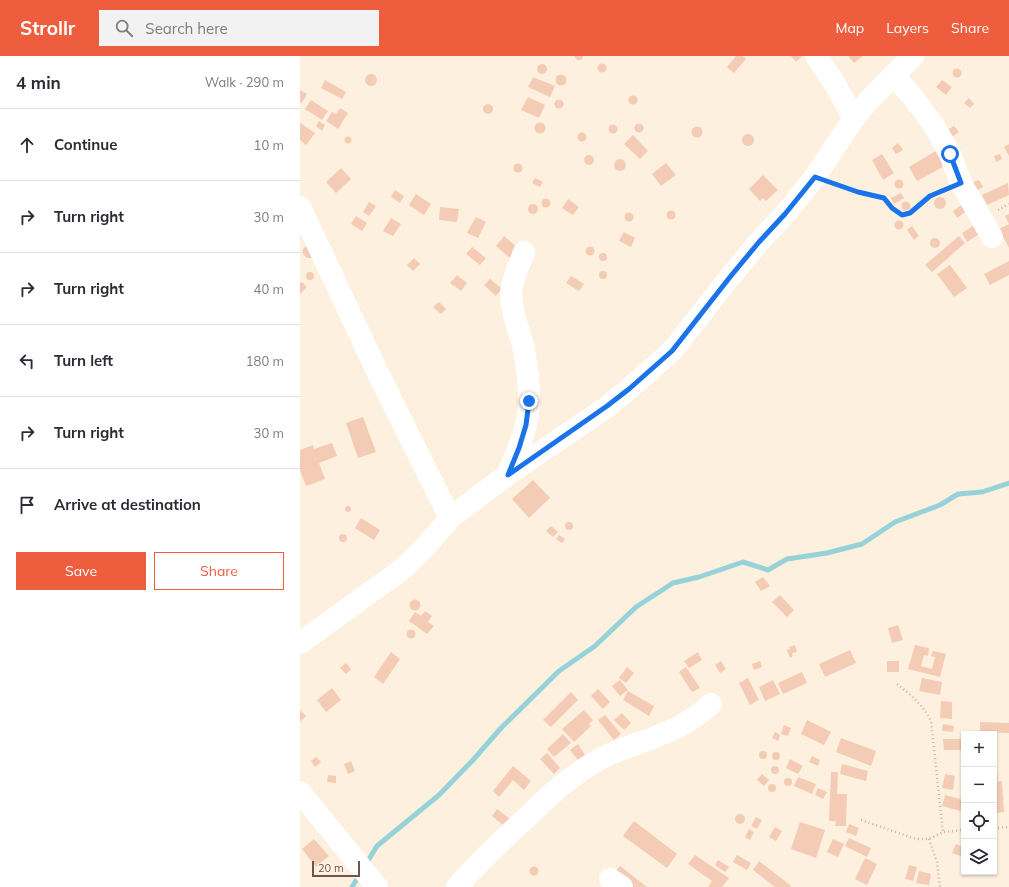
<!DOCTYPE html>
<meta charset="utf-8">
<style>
body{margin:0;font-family:Mulish,sans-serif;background:#f2f2f3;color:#2b2b33}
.controls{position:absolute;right:12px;bottom:12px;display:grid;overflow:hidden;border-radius:0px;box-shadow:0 1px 3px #0004}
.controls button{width:36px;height:36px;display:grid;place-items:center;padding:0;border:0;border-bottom:1px solid #e1e1e2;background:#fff;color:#2b2b33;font:20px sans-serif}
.scale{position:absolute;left:12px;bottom:10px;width:48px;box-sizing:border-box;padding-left:4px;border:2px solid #745446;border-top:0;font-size:11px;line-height:14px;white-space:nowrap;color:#745446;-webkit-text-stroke:3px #fff4e6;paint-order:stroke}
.stop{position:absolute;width:12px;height:12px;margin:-9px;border:3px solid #1a73e8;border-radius:50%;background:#fff}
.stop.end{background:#1a73e8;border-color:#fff;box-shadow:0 1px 4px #0008}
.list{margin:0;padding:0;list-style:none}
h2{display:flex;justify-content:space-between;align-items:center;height:52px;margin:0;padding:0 16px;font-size:17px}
h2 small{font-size:13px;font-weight:400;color:#7c7c81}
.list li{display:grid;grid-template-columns:26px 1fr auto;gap:12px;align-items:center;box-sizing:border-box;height:72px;padding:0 16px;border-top:1px solid #e1e1e2}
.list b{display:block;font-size:15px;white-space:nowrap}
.list em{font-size:13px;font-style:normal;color:#7c7c81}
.actions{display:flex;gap:8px;padding:12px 16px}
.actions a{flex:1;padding:9px 0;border:1px solid #ee5d3d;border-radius:0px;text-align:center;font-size:14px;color:#ee5d3d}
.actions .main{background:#ee5d3d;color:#fff}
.icon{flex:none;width:22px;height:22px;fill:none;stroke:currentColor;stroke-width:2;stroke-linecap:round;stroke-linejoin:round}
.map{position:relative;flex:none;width:709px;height:831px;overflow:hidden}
header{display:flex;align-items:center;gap:24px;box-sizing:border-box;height:56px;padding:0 20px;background:#ee5d3d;color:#fff}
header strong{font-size:19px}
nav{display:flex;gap:22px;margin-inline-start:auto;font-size:14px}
.search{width:280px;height:36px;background:#f2f2f3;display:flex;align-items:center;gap:10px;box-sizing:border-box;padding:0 14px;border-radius:0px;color:#7c7c81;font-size:15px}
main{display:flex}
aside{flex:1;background:#fff}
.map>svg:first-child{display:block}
</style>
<header>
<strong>Strollr</strong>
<div class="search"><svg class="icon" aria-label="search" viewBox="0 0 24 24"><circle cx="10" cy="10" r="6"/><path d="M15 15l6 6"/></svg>Search here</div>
<nav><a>Map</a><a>Layers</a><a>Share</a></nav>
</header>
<main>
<aside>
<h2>4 min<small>Walk · 290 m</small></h2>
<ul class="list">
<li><svg class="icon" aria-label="ahead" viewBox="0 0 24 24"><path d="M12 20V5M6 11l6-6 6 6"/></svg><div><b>Continue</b></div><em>10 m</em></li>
<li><svg class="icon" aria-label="right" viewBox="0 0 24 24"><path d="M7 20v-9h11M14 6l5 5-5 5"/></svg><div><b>Turn right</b></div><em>30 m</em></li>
<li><svg class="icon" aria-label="right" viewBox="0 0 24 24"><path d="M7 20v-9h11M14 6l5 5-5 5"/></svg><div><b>Turn right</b></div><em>40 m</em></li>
<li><svg class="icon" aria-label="left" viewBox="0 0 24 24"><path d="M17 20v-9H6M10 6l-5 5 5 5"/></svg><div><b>Turn left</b></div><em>180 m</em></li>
<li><svg class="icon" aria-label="right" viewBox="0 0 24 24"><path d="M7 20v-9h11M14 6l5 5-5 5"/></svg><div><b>Turn right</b></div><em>30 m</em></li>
<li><svg class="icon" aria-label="arrive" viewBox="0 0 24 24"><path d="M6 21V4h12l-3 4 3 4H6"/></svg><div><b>Arrive at destination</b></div></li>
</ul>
<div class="actions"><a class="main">Save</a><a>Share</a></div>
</aside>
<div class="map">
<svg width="709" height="831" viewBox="0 0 709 831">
<rect width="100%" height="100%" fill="#fdf0df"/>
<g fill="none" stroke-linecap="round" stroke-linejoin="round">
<g stroke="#98d2d9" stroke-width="5">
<path d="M66 808 77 790 139 739 173 704 201 672 259 615 295 590 336 551 373 527 399 521 443 506 468 514 487 503 527 497 562 488 595 466 640 449 658 438 682 436 709 427"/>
<path d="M52 831 60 818"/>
</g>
</g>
<g fill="#f4ccb5">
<path d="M274 0H283V1L281 4H277Z"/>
<path d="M436 0H442L446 3 434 17 427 11Z"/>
<path d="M491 0H502L496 6Z"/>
<path d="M548 0H563L554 7Z"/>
<circle cx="302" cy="12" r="4.5"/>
<circle cx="242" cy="13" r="5"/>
<circle cx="657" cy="17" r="4.5"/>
<circle cx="71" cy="24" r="6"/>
<circle cx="261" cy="24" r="5.5"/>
<path d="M233 21 255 30 250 41 228 31Z"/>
<path d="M25 24 46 36 42 43 21 32Z"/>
<path d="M642 24 652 31 646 39 636 31Z"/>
<path d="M0 34 7 38 2 47 0 46Z"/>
<circle cx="333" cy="44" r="4.5"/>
<path d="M228 41 245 49 239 62 221 54Z"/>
<path d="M669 42 674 48 670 52 664 47Z"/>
<circle cx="259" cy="48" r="4.5"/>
<path d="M11 44 28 55 22 64 5 53Z"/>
<circle cx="188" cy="53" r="5"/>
<path d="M40 52 48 57 38 73 26 65 32 56 36 58Z"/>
<path d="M19 65 25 69 22 75 16 70Z"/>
<circle cx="240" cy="72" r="5.5"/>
<path d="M0 67 15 77 6 89 0 84Z"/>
<circle cx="339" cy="72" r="4.5"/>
<circle cx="313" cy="73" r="4.5"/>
<path d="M654 70 659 76 652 81 647 74Z"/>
<circle cx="397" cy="76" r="5.5"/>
<circle cx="282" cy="81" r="4.5"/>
<circle cx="448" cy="84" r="6"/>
<path d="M333 79 348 95 340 103 324 88Z"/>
<circle cx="48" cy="84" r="3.5"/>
<path d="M598 87 603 94 596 98 592 92Z"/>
<path d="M709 88V100L704 91Z"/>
<path d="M639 93 648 108 617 125 609 111Z"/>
<path d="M582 98 594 117 583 124 572 104Z"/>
<path d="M700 98 702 103 696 106 694 100Z"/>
<circle cx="289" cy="104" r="5"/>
<circle cx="320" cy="109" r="6"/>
<path d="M366 107 376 119 361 130 352 118Z"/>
<circle cx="218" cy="112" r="4.5"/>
<path d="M41 112 51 123 36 137 26 126Z"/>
<path d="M463 119 478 134 466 145 463 142 460 145 449 133Z"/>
<path d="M235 122 243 126 240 131 232 127Z"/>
<circle cx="599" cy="128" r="4.5"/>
<path d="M679 124 683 131 675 135 671 127Z"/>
<path d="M708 127 709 139 687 149 682 139Z"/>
<path d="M95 134 104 140 100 147 91 141Z"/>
<path d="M601 137 604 142 594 148 591 142Z"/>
<path d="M116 138 131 148 124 159 109 149Z"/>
<circle cx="640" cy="147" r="6"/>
<circle cx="246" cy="147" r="4.5"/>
<path d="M268 143 279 151 273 159 262 152Z"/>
<circle cx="606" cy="150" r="4.5"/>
<path d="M69 146 76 150 69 160 63 156Z"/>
<path d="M663 148 667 155 657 162 653 155Z"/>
<circle cx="233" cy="153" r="5"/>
<path d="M140 151 159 153 157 166 139 164Z"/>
<circle cx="371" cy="159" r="4.5"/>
<circle cx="329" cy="161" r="4.5"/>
<path d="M709 158V192L699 173 709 168 705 160Z"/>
<path d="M56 160 67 167 62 175 51 168Z"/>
<path d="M176 161 186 166 178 182 167 177Z"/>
<path d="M91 162 101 168 93 180 83 175Z"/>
<circle cx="599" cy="169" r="4.5"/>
<path d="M676 168 681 177 667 186 662 177Z"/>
<path d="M612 170 619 180 614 184 607 174Z"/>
<path d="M324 176 335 182 331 191 319 185Z"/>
<path d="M204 180 219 193 211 203 196 190Z"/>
<path d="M659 180 665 187 632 216 625 209Z"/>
<circle cx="635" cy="187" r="5"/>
<path d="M7 189 12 202H7L3 198V193Z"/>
<circle cx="290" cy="195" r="4.5"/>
<path d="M172 191 186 202 180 209 166 198Z"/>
<circle cx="303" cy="201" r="4"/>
<path d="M114 202 120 208 113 215 107 209Z"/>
<path d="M709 205V219L690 229 684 218Z"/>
<path d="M650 209 667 232 654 241 637 218Z"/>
<circle cx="303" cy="219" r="4"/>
<circle cx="10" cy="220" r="4"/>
<path d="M157 219 167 227 161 235 150 227Z"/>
<path d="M271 220 284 228 279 235 266 227Z"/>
<path d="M190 223 202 233 196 240 184 229Z"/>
<path d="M2 226 7 231 0 238V227Z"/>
<path d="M139 246 146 253 141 258 133 251Z"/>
<path d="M63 361 76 396 58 402 46 367Z"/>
<path d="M32 387 37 400 19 407 25 423 6 430 0 414V394L13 389 14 393Z"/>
<path d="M233 424 250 442 229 462 212 443Z"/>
<circle cx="48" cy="453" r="3"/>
<path d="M61 462 80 474 74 484 55 472Z"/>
<circle cx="269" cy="470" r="4"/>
<path d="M251 470 258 476 253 481 246 475Z"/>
<circle cx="43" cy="482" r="4"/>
<path d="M259 479 265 483 262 487 256 483Z"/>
<path d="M463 521 470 530 461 535 455 526Z"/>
<path d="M480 539 494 554 487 561 472 546Z"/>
<circle cx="115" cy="549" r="5.5"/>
<path d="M125 555 132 560 128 566 134 570 127 578 109 565 115 556 121 560Z"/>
<path d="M598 569 603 584 592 587 588 572Z"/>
<circle cx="111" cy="578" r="4.5"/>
<path d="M495 589 497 596 492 597 493 600 490 602 487 594 490 593 489 591Z"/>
<path d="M615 589 629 592 628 600 624 599 621 610 632 613 635 601 631 600 633 595 646 598 640 621 608 613Z"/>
<path d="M550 594 556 607 525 621 519 608Z"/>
<path d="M91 596 100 603 83 628 74 621Z"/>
<path d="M398 596 402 604 389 612 384 605Z"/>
<path d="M421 605 426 613 420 617 415 609Z"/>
<path d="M460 605 462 611 454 614 452 608Z"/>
<rect x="587" y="605" width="12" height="11"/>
<path d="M46 607 51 613 46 618 40 612Z"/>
<path d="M327 611 334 617 326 627 319 622Z"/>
<path d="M386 611 400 632 392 636 379 616Z"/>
<path d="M502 616 507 627 483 638 478 627Z"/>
<path d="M448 622 459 644 450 649 439 627Z"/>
<path d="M622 622 642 626 640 639 619 635Z"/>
<path d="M320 624 328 634 320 640 312 630Z"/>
<path d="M473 624 480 638 465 645 459 631Z"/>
<path d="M32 632 41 644 26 656 17 644Z"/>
<path d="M298 633 310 646 303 653 291 640Z"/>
<path d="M328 635 354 650 349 660 323 644Z"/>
<path d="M271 636 278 644 251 671 243 664Z"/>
<path d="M641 645 652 646V663L640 662Z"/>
<path d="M0 654 6 660 0 666Z"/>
<path d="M284 654 293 664 289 668 291 670 274 686 262 673Z"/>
<path d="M322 657 331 667 324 674 314 664Z"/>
<path d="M305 659 321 678 314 684 298 664Z"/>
<path d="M507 664 531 676 524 689 501 678Z"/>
<path d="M680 666 709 667V677L680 676Z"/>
<path d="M643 668 654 670 653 676 642 675Z"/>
<path d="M484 669 491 672 488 680 481 678Z"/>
<path d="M475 676 480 679 478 685 472 682Z"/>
<path d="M263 678 271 687 254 701 247 693Z"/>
<path d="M541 682 576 695 571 710 536 696Z"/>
<path d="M643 683H662V694H644Z"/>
<path d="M278 688 287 702 280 707 270 694Z"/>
<circle cx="463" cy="699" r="4"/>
<circle cx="476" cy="700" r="4"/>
<path d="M247 697 260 712 254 718 240 703Z"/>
<path d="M512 700 520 704 518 710 509 706Z"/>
<path d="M16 701 21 706 15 711 11 705Z"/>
<path d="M490 703 503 710 498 718 486 712Z"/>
<path d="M51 705 55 715 48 718 44 708Z"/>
<path d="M542 708 568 715 566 725 540 718Z"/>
<circle cx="475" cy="714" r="4"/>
<path d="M213 710 231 725 224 734 213 724 199 741 193 735Z"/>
<path d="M694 713H697L698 724 694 725Z"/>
<path d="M531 716H538L537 738H547L546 770H535L536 765H529Z"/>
<path d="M462 718 469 724 464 730 457 724Z"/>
<path d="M645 718 655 720 653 734 642 732Z"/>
<path d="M28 719 36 720V727L27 726Z"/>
<path d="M498 721 516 728 512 738 494 730Z"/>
<circle cx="488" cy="726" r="4"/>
<path d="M702 725 704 756 694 757V726Z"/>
<circle cx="472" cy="732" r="4"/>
<path d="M518 732 527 736 523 743 515 739Z"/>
<path d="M645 739 664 744V756L642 750Z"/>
<path d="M197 753 210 763 204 770 192 760Z"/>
<circle cx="440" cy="763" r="5"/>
<path d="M456 761 462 764 457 773 451 770Z"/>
<path d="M334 765 377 798 367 812 323 780Z"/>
<path d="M500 766 525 774 516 802 491 793Z"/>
<path d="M549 768 559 772 556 780 546 776Z"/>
<path d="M475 771 482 775 476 785 469 781Z"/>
<path d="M449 773 454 776 450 784 445 781Z"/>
<path d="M549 782 571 792 567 801 545 790Z"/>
<path d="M14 783 29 800 16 811 2 793Z"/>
<path d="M533 783 544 788 538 801 527 796Z"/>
<path d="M656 788 663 791 661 800 652 797Z"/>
<path d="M395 799 429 822 422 831H408L412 825 388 808Z"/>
<path d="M437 799 451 807 447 814 433 806Z"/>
<path d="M565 802 577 808 567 829 555 823Z"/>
<path d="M418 804 429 811 425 816 415 809Z"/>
<path d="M459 805 491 830 490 831H475L453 814Z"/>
<path d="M609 809 617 811 613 825 605 823Z"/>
<path d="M320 810 347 831H332L314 817Z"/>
<circle cx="234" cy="815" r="4.5"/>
<path d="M619 815 631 818 629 829 616 827Z"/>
</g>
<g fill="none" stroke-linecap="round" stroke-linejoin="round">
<g stroke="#d8af99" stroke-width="2.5" stroke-dasharray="1 3" stroke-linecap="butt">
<path d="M532 128 558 136 584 142 592 152 602 159 610 157 630 140 645 135"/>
<path d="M698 154 709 148"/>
<path d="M597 628C611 639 623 649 631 665L643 776"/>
<path d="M561 764 616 783H629L643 776 664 774"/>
<path d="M694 772 709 771"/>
<path d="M629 783 637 806 640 831"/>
</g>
<g stroke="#fff" stroke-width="22">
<path d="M516 0 533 25 554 62"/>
<path d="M593 19 612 40 633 68 650 98 661 127 692 181"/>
<path d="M0 151 76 313 150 462"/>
<path d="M207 419C218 395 229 370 229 343 229 327 227 310 224 294 220 276 211 256 211 237 212 224 219 209 224 196"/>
<path d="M0 587 104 512 128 488 150 462 207 419 307 351 329 333 372 295 430 221 459 186 485 158 515 121 554 62 571 42 613 0"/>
<path d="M0 736 77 831"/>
<path d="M310 823 322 831"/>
<path d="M157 831C179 806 202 784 226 762 250 739 273 717 302 702 324 691 348 685 370 675 386 668 399 659 411 648"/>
</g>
</g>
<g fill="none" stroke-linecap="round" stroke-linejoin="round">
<path stroke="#1a73e8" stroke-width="5" d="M229 345 226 369 219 392 208 419 307 350 329 333 372 295 430 221 459 186 485 158 515 121 558 136 584 142 592 152 602 159 610 157 630 140 661 127 650 98"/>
</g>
</svg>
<div class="controls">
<button>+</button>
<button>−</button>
<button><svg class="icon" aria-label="locate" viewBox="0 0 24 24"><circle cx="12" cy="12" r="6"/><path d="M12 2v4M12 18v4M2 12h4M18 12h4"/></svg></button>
<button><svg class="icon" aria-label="layers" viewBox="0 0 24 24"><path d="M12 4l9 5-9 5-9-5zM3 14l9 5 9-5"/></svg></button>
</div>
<div class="scale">20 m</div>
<div class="stop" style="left:650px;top:98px"></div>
<div class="stop end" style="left:229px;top:345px"></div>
</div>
</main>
